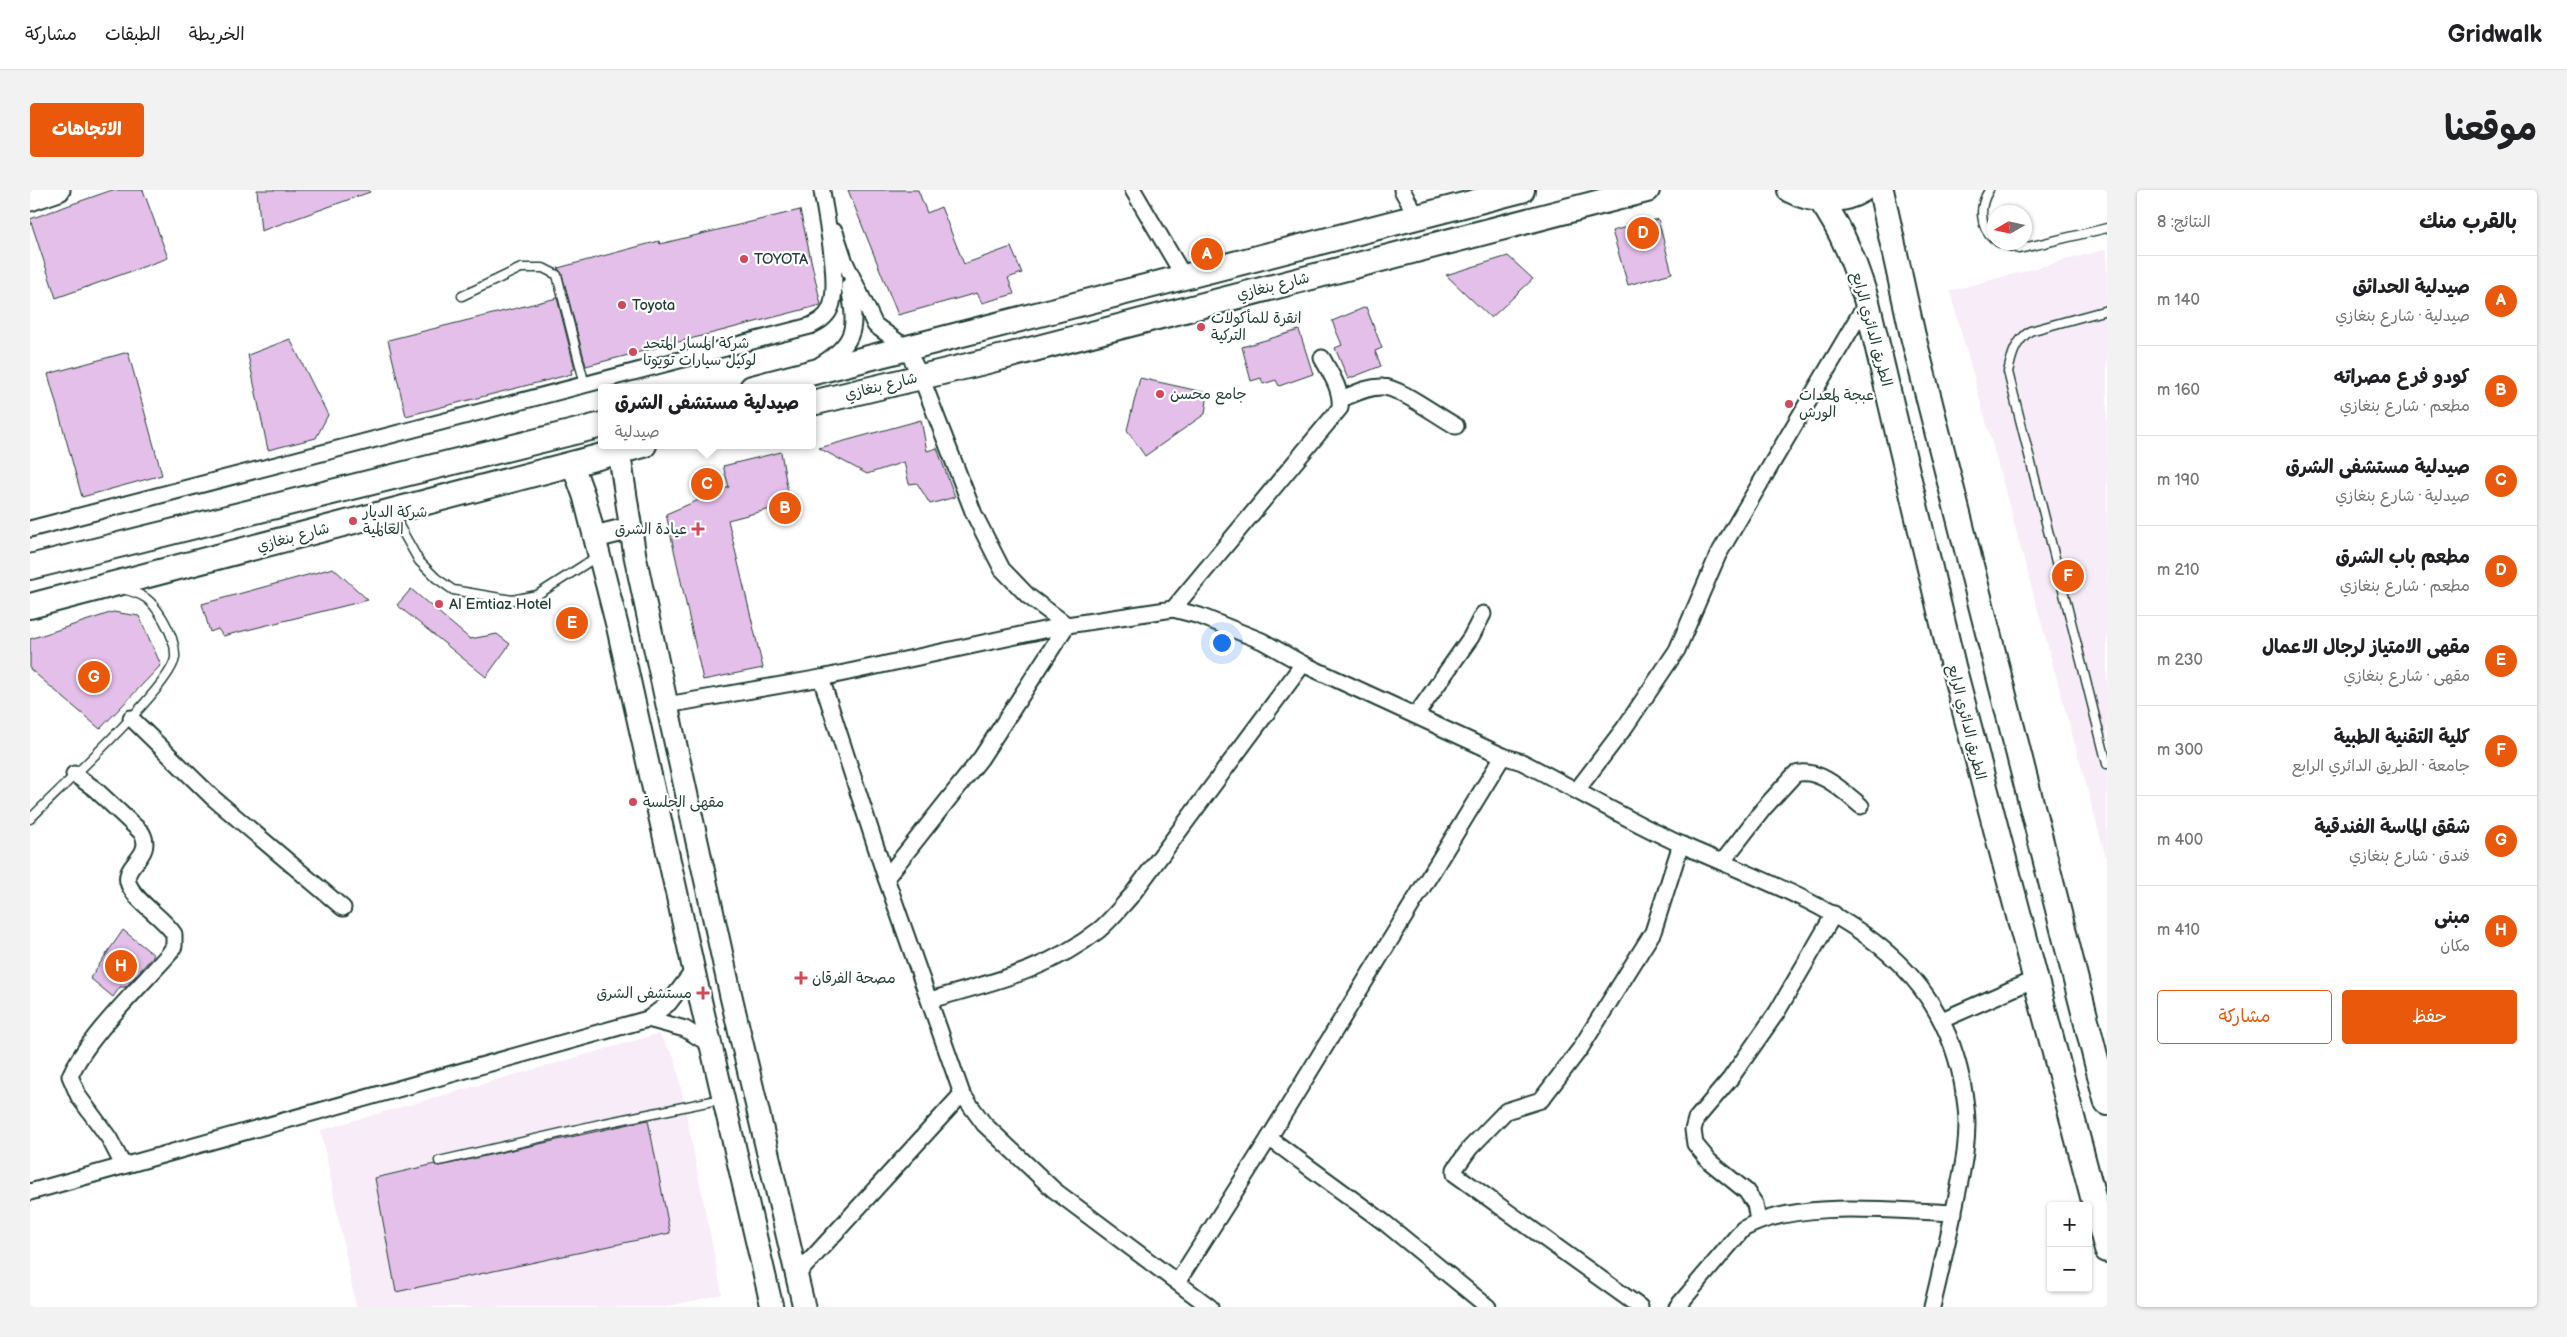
<!DOCTYPE html>
<html lang="ar">
<meta charset="utf-8">
<style>
body{margin:0;font-family:"Balsamiq Sans","Playpen Sans Arabic",sans-serif;background:#f2f2f2;color:#202124;direction:rtl}
.controls{position:absolute;right:15px;bottom:15px;display:grid;overflow:hidden;border-radius:5px;box-shadow:0 1px 4px #0004}
.controls button{width:45px;height:45px;display:grid;place-items:center;padding:0;border:0;border-bottom:1px solid #e0e0e0;background:#fff;color:#202124;font:25px sans-serif}
.compass{position:absolute;left:1957px;top:15px;width:45px;height:45px;border-radius:50%;background:#fff;box-shadow:0 1px 4px #0004;rotate:261deg}
.you{position:absolute;left:1191px;top:452px;width:18px;height:18px;margin:-12px;border:4px solid #fff;border-radius:50%;background:#1a73e8;box-shadow:0 0 0 8px #1a73e833}
.badge{display:grid;place-items:center;width:32px;height:32px;border-radius:50%;background:#ea580c;color:#fff;font-size:16px;font-weight:700}
.pin{position:absolute;translate:-50% -50%;border:2px solid #fff;box-shadow:0 1px 5px #0006}
.popup{position:absolute;left:568px;top:194px;width:218px;height:65px;box-sizing:border-box;display:grid;place-content:center;border-radius:5px;background:#fff;filter:drop-shadow(0 1px 4px #0005);font-size:16px;white-space:nowrap;color:#757577}
.popup b{font-size:19px;color:#202124}
.popup::after{content:'';position:absolute;left:50%;top:100%;margin-left:-10px;border:10px solid transparent;border-top-color:#fff}
.list{margin:0;padding:0;list-style:none}
h2{display:flex;justify-content:space-between;align-items:center;height:65px;margin:0;padding:0 20px;font-size:21px}
h2 small{font-size:16px;font-weight:400;color:#757577}
.list li{display:grid;grid-template-columns:32px 1fr auto;gap:15px;align-items:center;box-sizing:border-box;height:90px;padding:0 20px;border-top:1px solid #e0e0e0}
.list b{display:block;font-size:19px;white-space:nowrap}
.list p{margin:0;font-size:16px;white-space:nowrap;color:#757577}
.list em{font-size:16px;font-style:normal;color:#757577}
.actions{display:flex;gap:10px;padding:15px 20px}
.actions a{flex:1;padding:11px 0;border:1px solid #ea580c;border-radius:5px;text-align:center;font-size:18px;color:#ea580c}
.actions .main{background:#ea580c;color:#fff}
.map{position:relative;flex:none;width:2077px;height:1117px;overflow:hidden;direction:ltr;border-radius:5px}
header{display:flex;align-items:center;gap:30px;box-sizing:border-box;height:70px;padding:0 25px;background:#fff;border-bottom:1px solid #e0e0e0}
header strong{font-size:24px}
nav{display:flex;gap:28px;margin-inline-start:auto;font-size:18px}
.intro{display:flex;align-items:center;justify-content:space-between;box-sizing:border-box;height:120px;padding:0 30px}
h1{margin:0;font-size:35px}
.button{padding:12px 22px;border-radius:5px;background:#ea580c;color:#fff;font-size:18px;font-weight:700}
main{display:flex;gap:30px;padding:0 30px}
aside{flex:1;background:#fff;border-radius:5px;box-shadow:0 1px 4px #0004}
.map>svg:first-child{display:block}
</style>
<header>
<strong>Gridwalk</strong>
<nav><a>الخريطة</a><a>الطبقات</a><a>مشاركة</a></nav>
</header>
<div class="intro"><h1>موقعنا</h1><a class="button">الاتجاهات</a></div>
<main>
<aside>
<h2>بالقرب منك<small>النتائج: 8</small></h2>
<ul class="list">
<li><span class="badge">A</span><div><b>صيدلية الحدائق</b><p>صيدلية · شارع بنغازي</p></div><em>140 m</em></li>
<li><span class="badge">B</span><div><b>كودو فرع مصراته</b><p>مطعم · شارع بنغازي</p></div><em>160 m</em></li>
<li><span class="badge">C</span><div><b>صيدلية مستشفى الشرق</b><p>صيدلية · شارع بنغازي</p></div><em>190 m</em></li>
<li><span class="badge">D</span><div><b>مطعم باب الشرق</b><p>مطعم · شارع بنغازي</p></div><em>210 m</em></li>
<li><span class="badge">E</span><div><b>مقهى الامتياز لرجال الاعمال</b><p>مقهى · شارع بنغازي</p></div><em>230 m</em></li>
<li><span class="badge">F</span><div><b>كلية التقنية الطبية</b><p>جامعة · الطريق الدائري الرابع</p></div><em>300 m</em></li>
<li><span class="badge">G</span><div><b>شقق الماسة الفندقية</b><p>فندق · شارع بنغازي</p></div><em>400 m</em></li>
<li><span class="badge">H</span><div><b>مبنى</b><p>مكان</p></div><em>410 m</em></li>
</ul>
<div class="actions"><a class="main">حفظ</a><a>مشاركة</a></div>
</aside>
<div class="map">
<svg width="2077" height="1117" viewBox="0 0 2077 1117">
<rect width="100%" height="100%" fill="#fff"/>
<filter id="ink" filterUnits="userSpaceOnUse"><feTurbulence type="fractalNoise" baseFrequency=".02" numOctaves="2"/><feDisplacementMap in="SourceGraphic" scale="10" xChannelSelector="R" yChannelSelector="G"/><feConvolveMatrix kernelMatrix="1 2 1 2 8 2 1 2 1" color-interpolation-filters="sRGB"/></filter>
<g filter="url(#ink)">
<g fill="#f7ecf8">
<path d="M2077 59V671L1920 101Z"/>
<path d="M628 844 645 868 692 1104 635 1117H326L291 940Z"/>
</g>
<g fill="#e4bfe9" stroke="#1f3d34">
<path d="M82 0H113L138 68 26 108 0 29Z"/>
<path d="M227 0H339L340 2 231 41Z"/>
<path d="M818 0H888L897 23 911 17 934 74 981 57 992 83 978 88 984 104 952 113 947 103 868 125Z"/>
<path d="M770 20 791 115 556 176 532 84 528 78 629 51 630 54Z"/>
<path d="M1628 29 1642 83 1598 95 1582 41Z"/>
<path d="M1478 66 1503 89 1461 128 1416 85Z"/>
<path d="M527 108 545 179 541 180 542 184 376 226 358 150Z"/>
<path d="M1336 117 1352 158 1345 161 1351 176 1318 189 1305 158 1312 155 1302 131Z"/>
<path d="M1269 140 1283 184 1249 196 1246 190 1233 194 1231 188 1221 191 1212 157Z"/>
<path d="M260 149 298 225 286 248 238 260 218 165Z"/>
<path d="M98 162 132 285 52 307 18 184Z"/>
<path d="M1110 188 1178 203 1175 224 1115 266 1097 240Z"/>
<path d="M891 230 897 261 907 258 925 307 900 314 887 293 879 294 874 272 837 284 789 258Z"/>
<path d="M751 262 760 314 698 330 733 478 673 490 636 324 699 297 693 276Z"/>
<path d="M303 378 338 410 193 446 188 439 180 442 172 414Z"/>
<path d="M381 399 440 449 467 444 480 454 456 487 367 415Z"/>
<path d="M83 422 109 426 131 475 70 539 0 479V449Z"/>
<path d="M93 740 124 765 96 797H90L83 807 60 788Z"/>
<path d="M618 930 640 1043 366 1102 345 988 405 974 410 976Z"/>
</g>
<g fill="none" stroke-linecap="round" stroke-linejoin="round">
<defs>
<g id="lane">
<path d="M1959 0C1949 16 1949 36 1964 49"/>
<path d="M1968 52 1989 59 2077 38"/>
<path d="M432 106 491 78H513L527 85 555 195"/>
<path d="M2077 120 2000 141C1985 152 1982 164 1978 182L2077 574"/>
<path d="M363 325 389 371 406 388 423 400 482 410 507 405 568 366"/>
<path d="M0 629C26 602 141 497 145 468 146 454 140 441 133 429 121 409 114 404 92 399"/>
<path d="M409 971 570 934 692 909"/>
</g>
<g id="street">
<path d="M1103 0 1153 85"/>
<path d="M1372 0 1387 27"/>
<path d="M805 42 815 72 845 135 876 158 891 187 944 324 972 379 998 406 1037 435 951 568 856 688"/>
<path d="M790 175C828 152 826 136 819 96"/>
<path d="M1311 209C1324 204 1339 196 1353 197 1369 197 1409 227 1426 236"/>
<path d="M0 339 780 136C788 132 796 128 800 119 811 96 796 28 792 1"/>
<path d="M1143 419 1310 218C1312 200 1301 184 1292 168"/>
<path d="M791 488 856 688 932 904 954 934 1024 1000 1180 1117"/>
<path d="M637 515 791 488 1037 435 1143 419 1170 426 1232 451 1273 474 1473 566 1492 572C1545 599 1597 630 1652 655 1781 712 1918 752 1936 917 1940 951 1931 986 1924 1020 1917 1053 1910 1085 1902 1117"/>
<path d="M1386 525 1441 447 1453 424"/>
<path d="M101 528 182 607 313 718"/>
<path d="M44 584 65 599 112 643C125 667 90 675 99 695 108 714 132 726 144 744V756L139 764C109 798 58 846 40 886L49 907 79 948 93 975"/>
<path d="M1547 600 1595 537 1647 460 1688 365 1837 112"/>
<path d="M1693 671 1734 618 1765 584C1789 577 1813 601 1831 616"/>
<path d="M900 810C962 792 1017 781 1069 740 1081 730 1091 717 1101 706L1273 474"/>
<path d="M618 829 655 839 681 855"/>
<path d="M1912 830 2005 789"/>
<path d="M1239 948 1355 1033 1458 1117"/>
<path d="M0 1002C206 943 412 885 618 829L639 813 664 780"/>
<path d="M1728 1031 1725 1014 1716 1001 1680 972 1665 954 1663 940 1666 929 1700 889 1747 822 1804 724"/>
<path d="M765 1087 932 904"/>
<path d="M1148 1091 1239 948 1473 566"/>
<path d="M1610 1117 1425 984V979L1440 958 1476 921 1511 910 1550 859 1623 742 1651 654"/>
<path d="M1647 1117 1713 1039C1767 1009 1862 1021 1924 1023"/>
</g>
<g id="secondary">
<path d="M0 10 29 0"/>
<path d="M589 261 605 366 637 515 701 806 774 1117"/>
<path d="M542 273 554 306 588 439 672 817 742 1117"/>
<path d="M565 347 601 338"/>
</g>
<g id="primary">
<path d="M1760 0C1782 12 1811 13 1832 0"/>
<path d="M1851 0 1883 146 2077 913"/>
<path d="M1790 9C1813 41 1825 74 1837 112L1923 476 2077 1060"/>
<path d="M722 198 1492 0"/>
<path d="M782 213 950 173 1617 0"/>
<path d="M0 377 572 235"/>
<path d="M0 416 614 255"/>
</g>
</defs>
<use href="#lane" stroke="#1f3d34" stroke-width="11"/>
<use href="#street" stroke="#1f3d34" stroke-width="19"/>
<use href="#secondary" stroke="#1f3d34" stroke-width="25"/>
<use href="#primary" stroke="#1f3d34" stroke-width="28"/>
<use href="#lane" stroke="#fff" stroke-width="8"/>
<use href="#street" stroke="#fff" stroke-width="15"/>
<use href="#secondary" stroke="#fff" stroke-width="21"/>
<use href="#primary" stroke="#fff" stroke-width="24"/>
</g>
</g>
<g fill="#d1495b" stroke="#fff" stroke-width="2">
<circle cx="714" cy="69" r="5"/>
<circle cx="592" cy="115" r="5"/>
<circle cx="1171" cy="137" r="5"/>
<circle cx="603" cy="162" r="5"/>
<circle cx="1130" cy="204" r="5"/>
<circle cx="1759" cy="214" r="5"/>
<circle cx="323" cy="331" r="5"/>
<path d="M665.5 331.5h5v5h5v5h-5v5h-5v-5h-5v-5h5z"/>
<circle cx="409" cy="414" r="5"/>
<circle cx="603" cy="612" r="5"/>
<path d="M768.5 780.5h5v5h5v5h-5v5h-5v-5h-5v-5h5z"/>
<path d="M670.5 795.5h5v5h5v5h-5v5h-5v-5h-5v-5h5z"/>
</g>
<g text-anchor="middle" stroke-width="4.5" stroke-linejoin="round" paint-order="stroke">
<g font-size="15" fill="#1f3d34" stroke="#fff" text-anchor="start">
<text x="724" y="74">TOYOTA</text>
<text x="602" y="120">Toyota</text>
<text x="1181" y="133">انقرة للمأكولات<tspan x="1181" dy="17">التركية</tspan></text>
<text x="613" y="158">شركة المسار المتحد<tspan x="613" dy="17">لوكيل سيارات تويوتا</tspan></text>
<text x="1140" y="209">جامع محسن</text>
<text x="1769" y="210">عبجة لمعدات<tspan x="1769" dy="17">الورش</tspan></text>
<text x="333" y="327">شركة الديار<tspan x="333" dy="17">العالمية</tspan></text>
<text x="657" y="344" text-anchor="end">عيادة الشرق</text>
<text x="419" y="419">Al Emtiaz Hotel</text>
<text x="613" y="617">مقهى الجلسة</text>
<text x="782" y="793">مصحة الفرقان</text>
<text x="662" y="808" text-anchor="end">مستشفى الشرق</text>
</g>
<g font-size="15" fill="#1f3d34" stroke="#fff">
<text transform="translate(1243 96) rotate(-14)" y="5">شارع بنغازي</text>
<text transform="translate(1842 139) rotate(75)" y="5">الطريق الدائري الرابع</text>
<text transform="translate(851 196) rotate(-14)" y="5">شارع بنغازي</text>
<text transform="translate(263 347) rotate(-15)" y="5">شارع بنغازي</text>
<text transform="translate(1937 532) rotate(76)" y="5">الطريق الدائري الرابع</text>
</g>
</g>
</svg>
<div class="controls">
<button>+</button>
<button>−</button>
</div>
<svg class="compass" viewBox="-18 -18 36 36"><path d="M0-13l5 13h-10z" fill="#e53935"/><path d="M0 13l5-13h-10z" fill="#757577"/></svg>
<div class="you"></div>
<div class="pin badge" style="left:1177px;top:64px">A</div>
<div class="pin badge" style="left:755px;top:318px">B</div>
<div class="pin badge" style="left:677px;top:294px">C</div>
<div class="popup"><b>صيدلية مستشفى الشرق</b>صيدلية</div>
<div class="pin badge" style="left:1613px;top:43px">D</div>
<div class="pin badge" style="left:542px;top:433px">E</div>
<div class="pin badge" style="left:2038px;top:386px">F</div>
<div class="pin badge" style="left:64px;top:487px">G</div>
<div class="pin badge" style="left:91px;top:776px">H</div>
</div>
</main>
